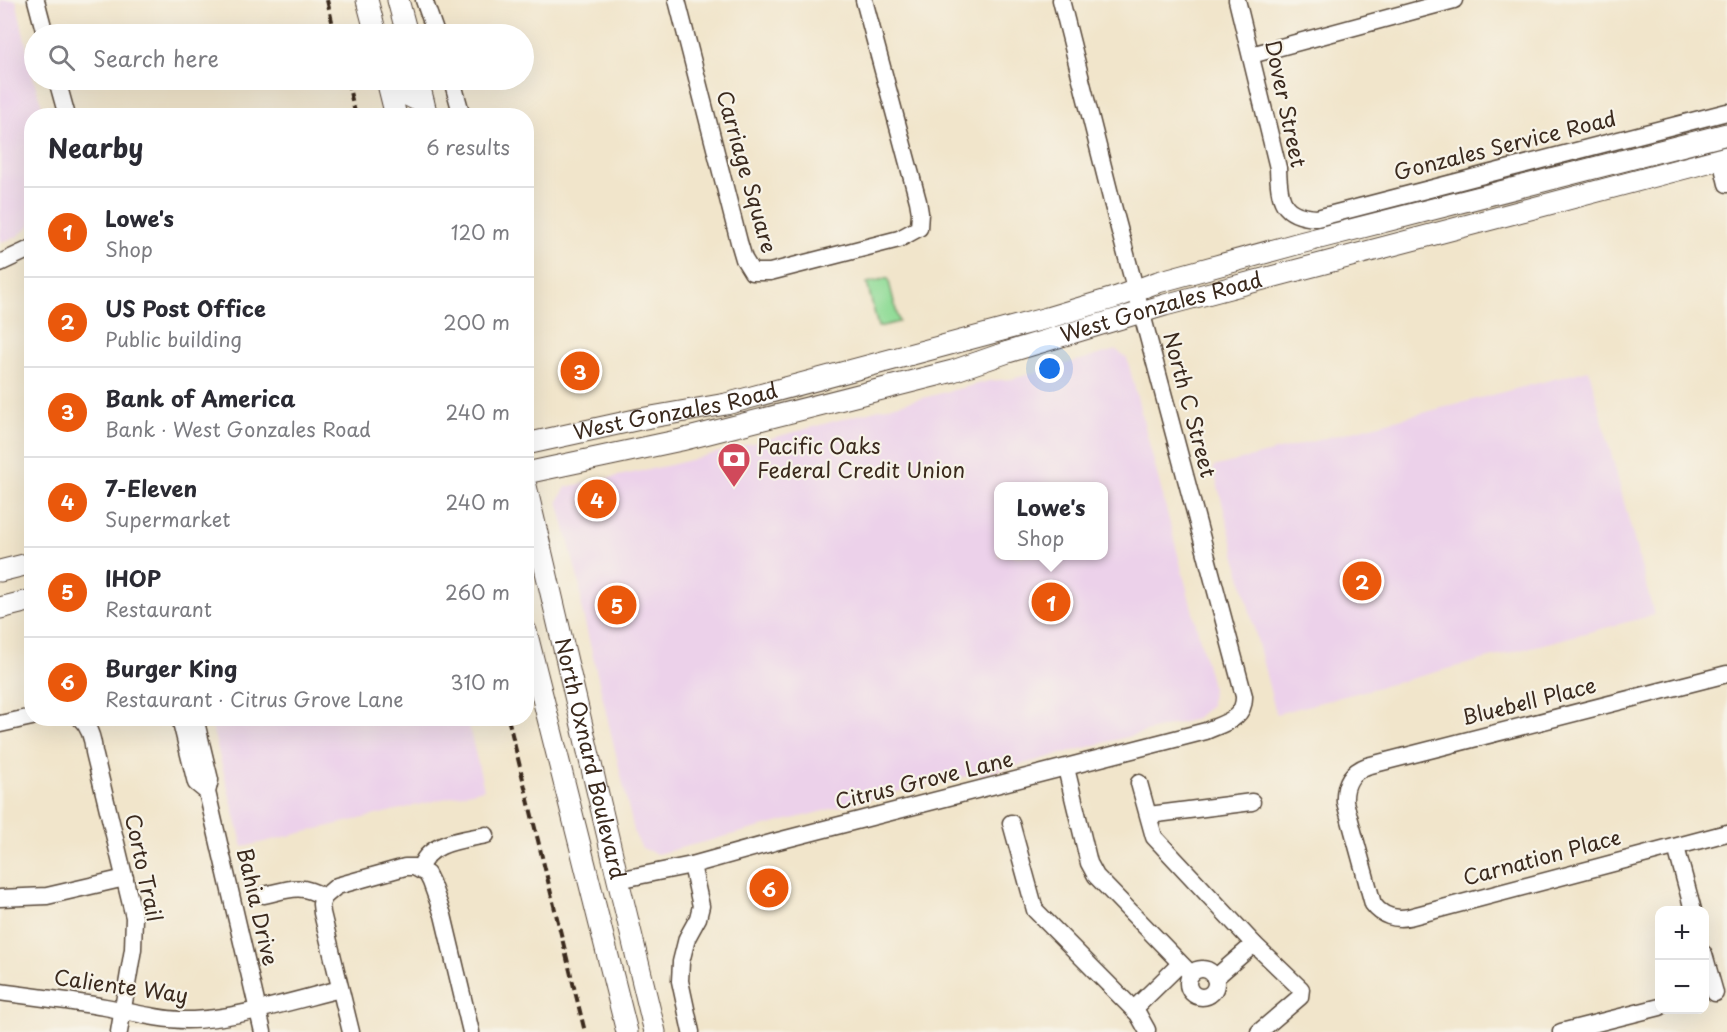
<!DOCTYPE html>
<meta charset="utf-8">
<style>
body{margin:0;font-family:"Playpen Sans",sans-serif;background:#f2f2f3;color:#2b2b33}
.controls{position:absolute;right:18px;bottom:18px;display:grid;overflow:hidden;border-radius:12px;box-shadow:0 6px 24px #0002}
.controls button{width:54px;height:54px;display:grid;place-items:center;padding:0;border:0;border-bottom:2px solid #e1e1e2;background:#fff;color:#2b2b33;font:30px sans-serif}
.you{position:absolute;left:1050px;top:369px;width:21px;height:21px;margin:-15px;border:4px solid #fff;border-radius:50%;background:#1a73e8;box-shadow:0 0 0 9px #1a73e833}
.badge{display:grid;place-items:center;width:39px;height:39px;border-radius:50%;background:#ea580c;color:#fff;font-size:20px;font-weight:700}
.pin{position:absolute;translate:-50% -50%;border:3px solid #fff;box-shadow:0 2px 6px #0006}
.popup{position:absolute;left:994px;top:482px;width:114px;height:78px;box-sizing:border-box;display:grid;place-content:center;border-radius:12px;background:#fff;filter:drop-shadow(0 2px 4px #0005);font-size:20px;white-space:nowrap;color:#7c7c81}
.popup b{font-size:22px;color:#2b2b33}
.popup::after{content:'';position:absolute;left:50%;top:100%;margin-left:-12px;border:12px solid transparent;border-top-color:#fff}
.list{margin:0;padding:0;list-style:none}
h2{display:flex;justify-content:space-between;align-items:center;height:78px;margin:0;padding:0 24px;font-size:26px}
h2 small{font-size:20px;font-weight:400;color:#7c7c81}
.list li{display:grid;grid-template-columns:39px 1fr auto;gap:18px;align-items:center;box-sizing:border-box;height:90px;padding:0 24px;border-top:2px solid #e1e1e2}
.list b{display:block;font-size:22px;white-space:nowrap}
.list p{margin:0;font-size:20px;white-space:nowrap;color:#7c7c81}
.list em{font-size:20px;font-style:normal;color:#7c7c81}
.icon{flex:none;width:33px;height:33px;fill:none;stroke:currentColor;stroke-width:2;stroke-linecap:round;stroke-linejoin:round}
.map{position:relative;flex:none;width:1727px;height:1032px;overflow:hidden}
.search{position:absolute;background:#fff;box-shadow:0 6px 24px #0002;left:24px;top:24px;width:510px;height:66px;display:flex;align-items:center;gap:15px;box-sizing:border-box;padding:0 21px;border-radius:33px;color:#7c7c81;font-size:22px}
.panel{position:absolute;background:#fff;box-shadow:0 6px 24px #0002;left:24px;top:108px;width:510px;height:618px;border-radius:24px}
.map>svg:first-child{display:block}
</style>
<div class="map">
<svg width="1727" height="1032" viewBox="0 0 1727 1032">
<rect width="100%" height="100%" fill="#f7f3e8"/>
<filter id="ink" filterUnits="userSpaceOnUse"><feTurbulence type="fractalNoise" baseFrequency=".0167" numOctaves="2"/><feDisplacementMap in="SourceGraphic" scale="12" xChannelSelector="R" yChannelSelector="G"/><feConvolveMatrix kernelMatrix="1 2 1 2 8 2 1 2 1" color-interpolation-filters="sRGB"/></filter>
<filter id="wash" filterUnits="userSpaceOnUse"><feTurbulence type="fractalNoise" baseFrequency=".008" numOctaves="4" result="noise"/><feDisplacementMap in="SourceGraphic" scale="24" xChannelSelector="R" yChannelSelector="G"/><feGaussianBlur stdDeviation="1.35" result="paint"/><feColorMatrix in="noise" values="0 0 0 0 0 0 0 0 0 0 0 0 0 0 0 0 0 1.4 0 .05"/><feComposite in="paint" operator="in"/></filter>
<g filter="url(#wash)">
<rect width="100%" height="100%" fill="#f1e5cb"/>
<g fill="#ecd1ea" fill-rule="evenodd">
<path d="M0 0H16L34 80 44 112 42 115 32 116 31 224 17 237 0 242Z"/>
<path d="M1116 350 1127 358 1212 686 1211 705 1195 719 985 774 951 778 657 854 642 848 635 835 582 610 580 587 558 501 566 487 675 464 868 412 989 381 1012 379ZM998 486H1104V556H998Z"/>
<path d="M1589 370 1654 615 1276 714 1213 467Z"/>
<path d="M210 719H467L484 789 243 847Z"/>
</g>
<path fill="#92dc98" stroke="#66835b" stroke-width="1.5" d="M888 278 899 322 878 327 867 283Z"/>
</g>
<g filter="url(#ink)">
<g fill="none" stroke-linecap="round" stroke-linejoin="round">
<defs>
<g id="minor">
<path d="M36 0 45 34"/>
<path d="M424 0 436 34"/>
<path d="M677 0 739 242 744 259 752 272H770L899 239 919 228 920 213 918 201 864 0"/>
<path d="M1237 0 1278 168C1279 200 1281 216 1317 218L1727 112"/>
<path d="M1251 55 1454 0"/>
<path d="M57 80 67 116"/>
<path d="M452 80 462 116"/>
<path d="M1721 159 1727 184"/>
<path d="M0 263 32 248"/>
<path d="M1727 674 1367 766C1351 772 1344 784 1345 802L1373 904C1382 916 1395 920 1409 917L1727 833"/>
<path d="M80 718C90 727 93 739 94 752L134 917 133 949 119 1032"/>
<path d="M180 718 196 783 207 792"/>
<path d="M195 718 210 780 207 792 263 1032"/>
<path d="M0 724 32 717"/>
<path d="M1066 768 1089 863 1096 876 1191 974"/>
<path d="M1139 783 1154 837 1254 944 1301 989 1300 997 1259 1032"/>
<path d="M1149 815 1252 802"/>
<path d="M1011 823 1035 910 1138 1014 1147 1030"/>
<path d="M1676 847 1693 910"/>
<path d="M420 869C427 842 463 840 486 835"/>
<path d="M618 880 692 865 778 841 1206 731C1224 723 1245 719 1244 696L1112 202 1061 0"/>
<path d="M264 895C290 889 300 883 324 897L337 886 405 867H414L427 874 431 882 443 915 471 1032"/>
<path d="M324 897 321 904 322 913 351 1032"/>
<path d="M0 898 47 896 125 878"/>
<path d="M1704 954 1715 993"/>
<circle cx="1202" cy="983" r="14"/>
<path d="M1215 978 1254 944"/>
<path d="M0 992C35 997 70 1001 105 1007 132 1012 159 1020 187 1020 232 1020 295 1000 340 989"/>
<path d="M1134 1009 1180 964"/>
<path d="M691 1032 680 981 681 962 687 938 698 918 701 906 692 865"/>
<path d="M1561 1032 1660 1007"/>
</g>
<g id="major">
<path d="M367 0 376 34"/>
<path d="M398 0 407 34"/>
<path d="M387 80 396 116"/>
<path d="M418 80 427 116"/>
<path d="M389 86 415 99 423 101"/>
<path id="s1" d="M526 444 640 419 726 404 1047 318 1117 297 1158 282 1300 243 1727 134"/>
<path id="s2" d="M526 473 681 440 953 371 1008 352 1165 305 1727 157"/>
<path id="s3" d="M526 486 618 880 655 1032"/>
<path d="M0 571 32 563"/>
<path d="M0 608 32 600"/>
<path d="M526 631 627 1032"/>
</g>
</defs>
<use href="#minor" stroke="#564638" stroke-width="19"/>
<use href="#major" stroke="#564638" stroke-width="23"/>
<use href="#minor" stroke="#fff" stroke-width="16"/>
<use href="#major" stroke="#fff" stroke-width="21"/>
<g stroke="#3b2a1e" stroke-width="4" stroke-dasharray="9 4.5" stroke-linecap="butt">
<path d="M327 0 335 34"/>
<path d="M347 80 356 116"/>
<path d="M508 718 585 1032"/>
</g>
</g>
</g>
<defs>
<symbol id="bank-pin" viewBox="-11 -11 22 30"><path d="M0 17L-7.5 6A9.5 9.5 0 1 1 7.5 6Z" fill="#d1495b" stroke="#f7f3e8"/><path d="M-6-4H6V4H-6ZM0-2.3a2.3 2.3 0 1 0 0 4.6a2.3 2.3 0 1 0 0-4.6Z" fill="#fff"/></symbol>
</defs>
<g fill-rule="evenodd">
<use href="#bank-pin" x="715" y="440" width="38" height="52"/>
</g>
<g text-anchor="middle" stroke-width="4.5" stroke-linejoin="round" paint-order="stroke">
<g font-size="21" fill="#3b2a1e" stroke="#f7f3e8">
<text transform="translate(1285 104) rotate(78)" y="7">Dover Street</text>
<text transform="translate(1505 146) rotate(-14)" y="7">Gonzales Service Road</text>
<text transform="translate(746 172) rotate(74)" y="7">Carriage Square</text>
<text dy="7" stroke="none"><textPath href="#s2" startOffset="657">West Gonzales Road</textPath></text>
<text transform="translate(1189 405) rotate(75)" y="7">North C Street</text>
<text dy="7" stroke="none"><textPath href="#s1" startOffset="153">West Gonzales Road</textPath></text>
<text transform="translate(1529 702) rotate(-14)" y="7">Bluebell Place</text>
<text dy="7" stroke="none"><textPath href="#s3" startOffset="280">North Oxnard Boulevard</textPath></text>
<text transform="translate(924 781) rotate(-14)" y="7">Citrus Grove Lane</text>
<text transform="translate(1542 858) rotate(-15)" y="7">Carnation Place</text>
<text transform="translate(143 868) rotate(78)" y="7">Corto Trail</text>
<text transform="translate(257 907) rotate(77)" y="7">Bahia Drive</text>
<text transform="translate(121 987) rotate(8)" y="7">Caliente Way</text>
</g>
<g font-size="21" fill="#3b2a1e" stroke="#f7f3e8" text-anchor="start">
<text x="757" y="454">Pacific Oaks<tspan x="757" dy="24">Federal Credit Union</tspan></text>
</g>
</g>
</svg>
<div class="controls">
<button>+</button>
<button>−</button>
</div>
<div class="you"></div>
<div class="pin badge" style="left:1051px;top:602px">1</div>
<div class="popup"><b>Lowe's</b>Shop</div>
<div class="pin badge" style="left:1362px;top:581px">2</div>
<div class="pin badge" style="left:580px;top:371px">3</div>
<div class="pin badge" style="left:597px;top:499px">4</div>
<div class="pin badge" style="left:617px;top:605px">5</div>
<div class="pin badge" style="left:769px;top:888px">6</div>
<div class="search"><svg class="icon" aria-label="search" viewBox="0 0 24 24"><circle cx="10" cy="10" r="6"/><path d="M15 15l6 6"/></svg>Search here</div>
<section class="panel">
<h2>Nearby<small>6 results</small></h2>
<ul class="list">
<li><span class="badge">1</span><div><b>Lowe's</b><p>Shop</p></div><em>120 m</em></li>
<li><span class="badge">2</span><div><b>US Post Office</b><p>Public building</p></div><em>200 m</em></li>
<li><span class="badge">3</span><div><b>Bank of America</b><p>Bank · West Gonzales Road</p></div><em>240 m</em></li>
<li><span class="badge">4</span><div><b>7-Eleven</b><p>Supermarket</p></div><em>240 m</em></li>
<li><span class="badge">5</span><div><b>IHOP</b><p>Restaurant</p></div><em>260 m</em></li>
<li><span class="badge">6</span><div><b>Burger King</b><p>Restaurant · Citrus Grove Lane</p></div><em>310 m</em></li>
</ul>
</section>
</div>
